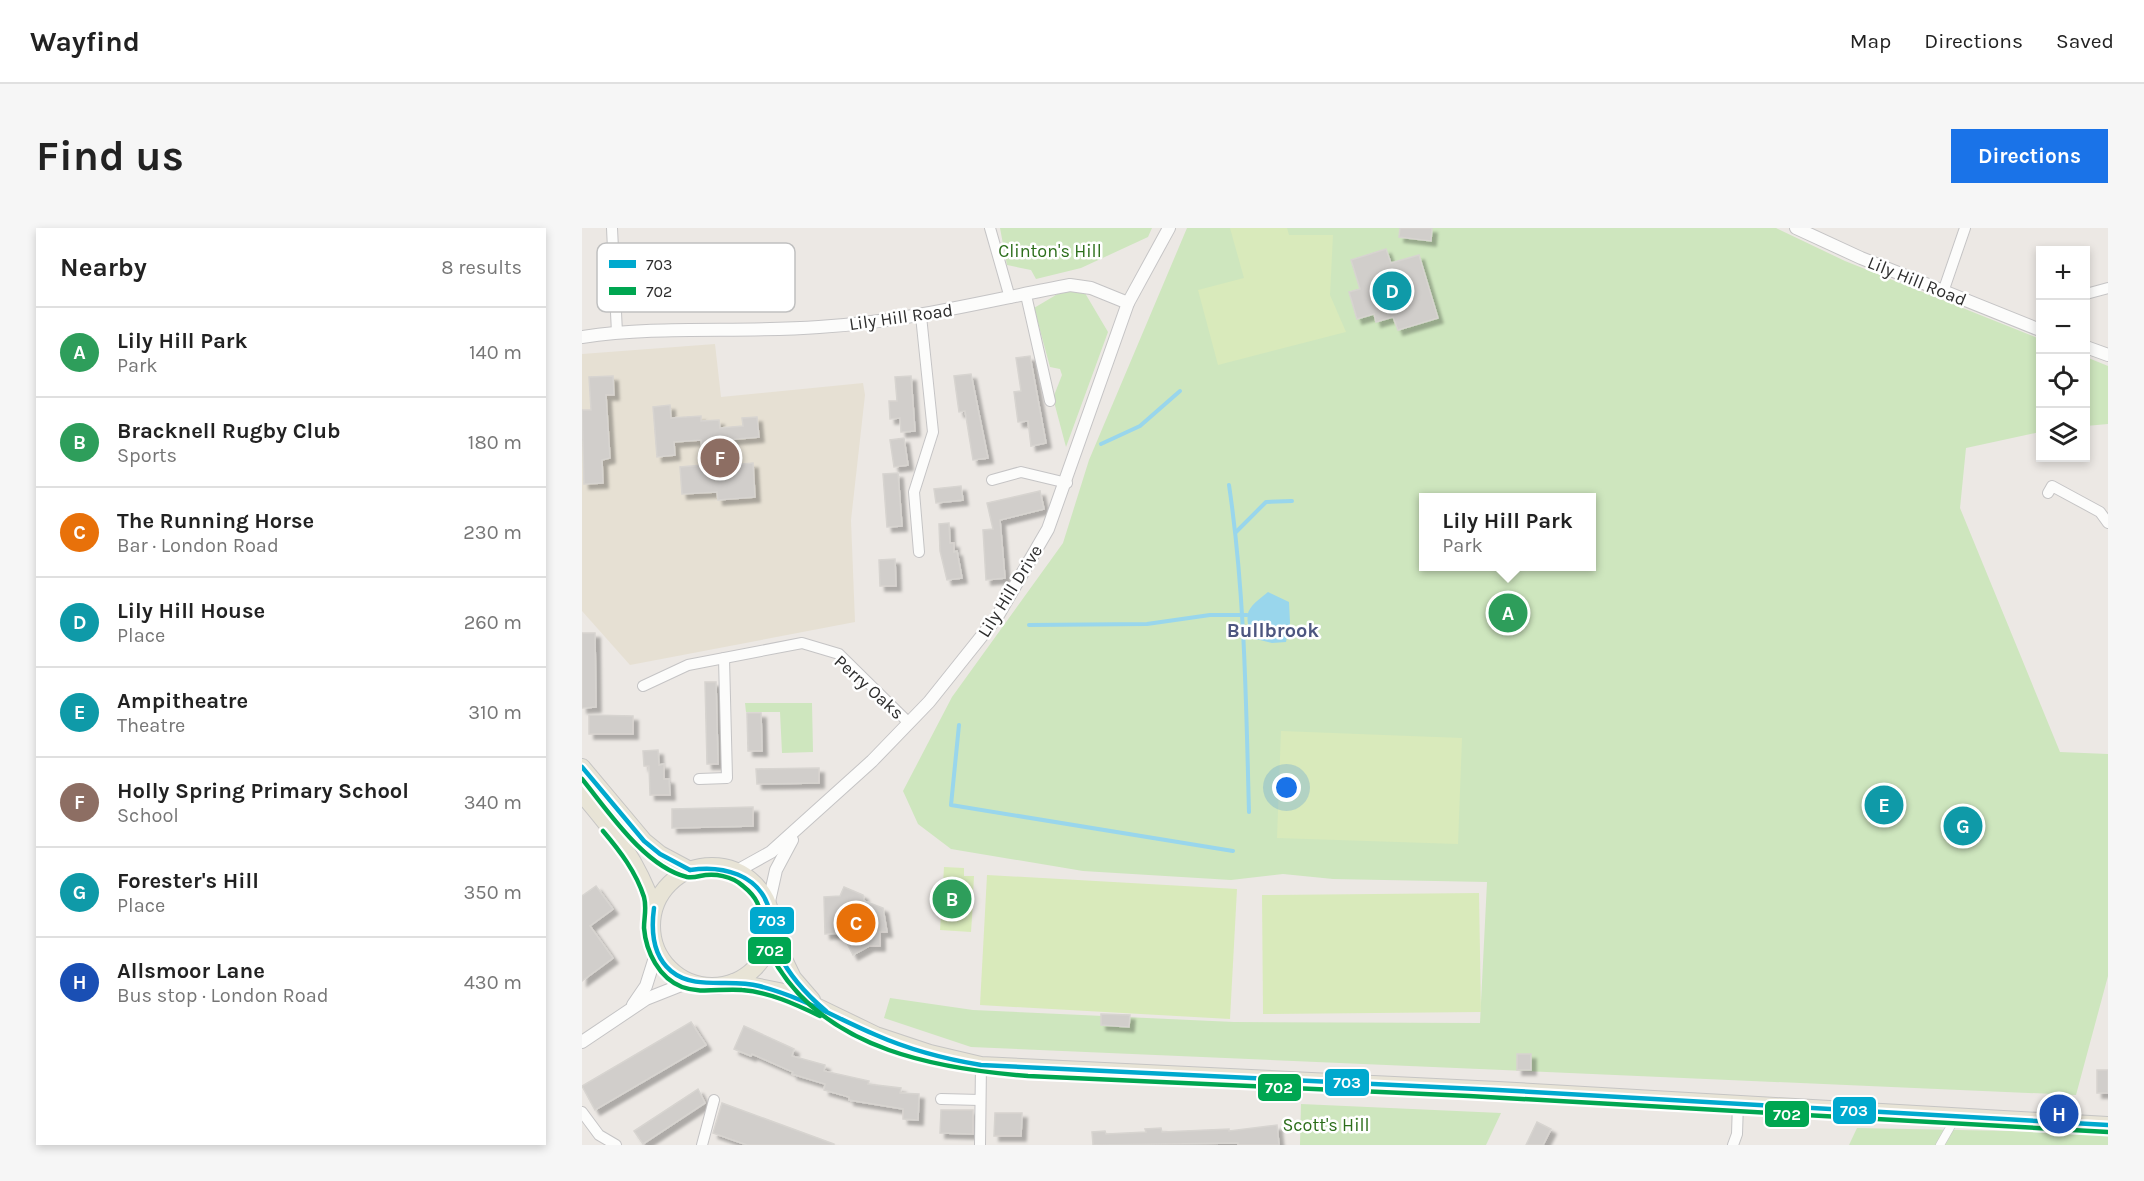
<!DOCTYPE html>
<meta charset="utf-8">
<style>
body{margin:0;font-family:Karla,sans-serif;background:#f6f6f6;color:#222}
.controls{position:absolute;right:18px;top:18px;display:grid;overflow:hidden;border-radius:0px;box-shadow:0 3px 9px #0003}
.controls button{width:54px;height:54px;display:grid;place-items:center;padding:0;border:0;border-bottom:2px solid #e0e0e0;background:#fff;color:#222;font:30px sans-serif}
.you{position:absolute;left:705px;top:560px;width:21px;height:21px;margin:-15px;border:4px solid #fff;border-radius:50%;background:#1a73e8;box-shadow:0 0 0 9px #1a73e833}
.badge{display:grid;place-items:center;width:39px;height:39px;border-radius:50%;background:#1a73e8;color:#fff;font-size:20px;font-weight:700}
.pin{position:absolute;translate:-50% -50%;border:3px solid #fff;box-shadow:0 2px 6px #0006}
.popup{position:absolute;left:837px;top:265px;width:177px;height:78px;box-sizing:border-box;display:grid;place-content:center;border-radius:0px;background:#fff;filter:drop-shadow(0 2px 4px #0005);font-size:20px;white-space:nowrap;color:#767676}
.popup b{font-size:22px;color:#222}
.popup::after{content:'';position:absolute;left:50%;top:100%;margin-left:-12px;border:12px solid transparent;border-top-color:#fff}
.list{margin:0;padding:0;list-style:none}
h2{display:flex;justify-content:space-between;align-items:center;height:78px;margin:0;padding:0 24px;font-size:26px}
h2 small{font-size:20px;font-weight:400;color:#767676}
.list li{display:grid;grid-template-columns:39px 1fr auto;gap:18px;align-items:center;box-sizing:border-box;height:90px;padding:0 24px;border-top:2px solid #e0e0e0}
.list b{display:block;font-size:22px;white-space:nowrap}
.list p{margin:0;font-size:20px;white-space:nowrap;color:#767676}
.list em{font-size:20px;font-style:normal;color:#767676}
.icon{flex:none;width:33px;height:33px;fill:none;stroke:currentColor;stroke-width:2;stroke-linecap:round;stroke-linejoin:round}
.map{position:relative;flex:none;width:1526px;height:917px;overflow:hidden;border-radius:0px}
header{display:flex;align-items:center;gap:36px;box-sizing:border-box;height:84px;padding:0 30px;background:#fff;border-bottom:2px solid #e0e0e0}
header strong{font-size:28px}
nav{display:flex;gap:33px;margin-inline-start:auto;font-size:21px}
.intro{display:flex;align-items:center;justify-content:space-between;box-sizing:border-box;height:144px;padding:0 36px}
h1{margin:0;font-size:42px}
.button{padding:15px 27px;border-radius:0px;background:#1a73e8;color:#fff;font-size:21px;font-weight:700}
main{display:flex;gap:36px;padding:0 36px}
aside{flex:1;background:#fff;border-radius:0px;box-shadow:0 3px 9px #0003}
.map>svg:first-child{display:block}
</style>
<header>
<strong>Wayfind</strong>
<nav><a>Map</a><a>Directions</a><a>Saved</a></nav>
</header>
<div class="intro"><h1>Find us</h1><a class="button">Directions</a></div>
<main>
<aside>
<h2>Nearby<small>8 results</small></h2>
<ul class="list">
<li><span class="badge" style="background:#2e9e5b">A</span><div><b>Lily Hill Park</b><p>Park</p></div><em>140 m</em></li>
<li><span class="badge" style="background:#2e9e5b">B</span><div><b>Bracknell Rugby Club</b><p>Sports</p></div><em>180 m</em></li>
<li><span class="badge" style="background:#e8710a">C</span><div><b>The Running Horse</b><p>Bar · London Road</p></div><em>230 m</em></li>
<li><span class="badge" style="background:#0f9aa8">D</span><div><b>Lily Hill House</b><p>Place</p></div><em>260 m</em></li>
<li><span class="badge" style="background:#0f9aa8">E</span><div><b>Ampitheatre</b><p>Theatre</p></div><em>310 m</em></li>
<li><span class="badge" style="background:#8d6e63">F</span><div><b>Holly Spring Primary School</b><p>School</p></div><em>340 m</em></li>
<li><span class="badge" style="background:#0f9aa8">G</span><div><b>Forester's Hill</b><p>Place</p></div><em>350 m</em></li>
<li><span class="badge" style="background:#1a4fb4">H</span><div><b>Allsmoor Lane</b><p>Bus stop · London Road</p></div><em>430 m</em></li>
</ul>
</aside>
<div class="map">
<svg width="1526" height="917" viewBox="0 0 1526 917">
<defs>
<filter id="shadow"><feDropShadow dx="5" dy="5" stdDeviation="1.5" flood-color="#0004"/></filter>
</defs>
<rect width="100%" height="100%" fill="#ece8e4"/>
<path fill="#e6e0d3" d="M133 116 139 169 281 155 283 167 269 292 273 394 48 437 0 383V126Z"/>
<g fill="#cee6be" fill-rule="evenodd">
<path d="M418 0H570L566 9 499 40 454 51 449 42 425 37Z"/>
<path d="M605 0H1194L1263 33 1458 111V204L1384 220 1378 280 1478 524 1526 526V748L1494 867 389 819 302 790 308 770 391 782 652 794 898 795 905 654 751 651 701 646 649 652 501 643 369 621 336 596 321 563 370 469 481 315 507 232ZM842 270H1010V338H842Z"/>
<path d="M500 60 526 104 484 219 471 170 480 147 478 141 468 139 452 80 479 64Z"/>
<path d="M1504 129 1526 138V196L1504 198Z"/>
<path d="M163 475H230L231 524 200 525 198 484H164Z"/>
<path d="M719 876 919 885 904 917H718Z"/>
<path d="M1275 900 1526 905V917H1267Z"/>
</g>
<g fill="#d9eabb">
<path d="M648 0H705L707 7H751L748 67 764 104 636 137 616 62 662 50Z"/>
<path d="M699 503 880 510 876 616 695 610Z"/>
<path d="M362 639 382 640V648H392L391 668H381L380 673 391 675 389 704 358 702Z"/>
<path d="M405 647 655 661 648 791 398 777Z"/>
<path d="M897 665 899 784 681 786 680 667Z"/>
</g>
<path fill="#99d6ec" d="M686 364 707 374 708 395 704 414 690 415 670 410C661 383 665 381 686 364Z"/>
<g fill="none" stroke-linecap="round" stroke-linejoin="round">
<g stroke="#99d6ec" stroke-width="4">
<path d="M519 216 558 198 598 163"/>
<path d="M647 257C663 365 664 475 667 584"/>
<path d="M654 304 684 274 710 273"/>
<path d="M447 397 565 396 628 387H665"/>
<path d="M377 497 369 577 651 623"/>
</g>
</g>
<g fill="#d1cecb" stroke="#d7d4d0" stroke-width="1.5" filter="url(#shadow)">
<path d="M818 0H850L849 13 817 9Z"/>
<path d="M804 21 809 35 837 27 856 90 816 102 811 89 794 94 792 86 775 91 767 64 778 61 769 32Z"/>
<path d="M448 128 464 215 449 218 446 193 436 194 432 164 439 163 434 130Z"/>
<path d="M389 146 406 230 391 232 383 183 377 184 372 148Z"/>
<path d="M31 148 32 167H24L28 230 20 232 21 255 2 256 0 182H9L7 149Z"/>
<path d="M329 148 333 203 319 204 318 190 308 191 307 173H315L313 149Z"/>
<path d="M88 177 89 190 119 188V193L137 192 138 200 161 198 160 190 175 189 177 209 134 213 136 238 171 235 173 269 136 272 135 264 100 266 98 239 121 237 119 212 92 214 93 227 75 229 71 179Z"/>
<path d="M322 210 326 237 312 239 308 212Z"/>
<path d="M316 245 320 298 305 299 301 246Z"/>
<path d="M379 258 381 272 354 275 352 261Z"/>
<path d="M458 263 462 281 418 292 423 350 404 352 401 302 411 301 405 275Z"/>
<path d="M367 295 368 315H372V324L375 323 380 350 365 352 358 323 357 296Z"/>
<path d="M313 331 314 358H298L297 332Z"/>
<path d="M0 405H13L14 479 0 480Z"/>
<path d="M123 454H134L136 536H125Z"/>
<path d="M165 485H179L180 523H166Z"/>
<path d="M7 487 51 488V506H7Z"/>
<path d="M76 522 77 537 82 536V551H87L88 567H68L67 538H62L61 523Z"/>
<path d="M237 540V555L175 556 174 541Z"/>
<path d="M171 579V598L90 600V581Z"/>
<path d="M14 658 31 681 8 698 31 730 0 753V668Z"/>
<path d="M262 659 281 667 282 673 301 680 305 704H298V718H287L271 727 260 705 243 706 242 669 258 668Z"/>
<path d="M519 786 548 787 547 799 519 797Z"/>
<path d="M109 794 124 817 13 882 0 858Z"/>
<path d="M162 798 212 821 210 828 243 837 242 843 287 853 286 856 319 860 318 865 337 866 336 892 321 891V881L267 872V869L242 862 243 856 210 846 211 844 170 826 169 828 152 821Z"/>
<rect x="935" y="826" width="14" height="16"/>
<rect x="1515" y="842" width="11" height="23"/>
<path d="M116 861 123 875 61 916 52 903Z"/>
<path d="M140 875 252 916V917H165L131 905Z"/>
<path d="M359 882H391V906L358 905Z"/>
<path d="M413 885H440L439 908H412Z"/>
<path d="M955 894 969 901 961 917H944Z"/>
<path d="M695 897 697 917H656V915L511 917 510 904 523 903 524 906 564 904 563 901 579 900 580 904 647 901V903Z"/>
</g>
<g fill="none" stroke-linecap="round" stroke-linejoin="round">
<defs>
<path id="pedestrian" d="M1358 917 1370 896"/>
<g id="minor">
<path d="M30 0 35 105"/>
<path d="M408 0 428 70"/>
<path d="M1361 64 1383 0"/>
<path d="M1504 66 1526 60"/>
<path d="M444 67 468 173"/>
<path d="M410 252 439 244 485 255"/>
<path d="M1466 265 1470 258 1518 284 1526 295"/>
<path d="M337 324 332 264 351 204 339 88"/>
<path d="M61 458 106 437 220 415 257 426 327 495"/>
<path d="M117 551 145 550 142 430"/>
<path d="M359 871 398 872"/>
<path d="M0 884 17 907 34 917"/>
<path d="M120 917 132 872"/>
<path d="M398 917 399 837"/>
<path d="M1151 917 1155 906 1156 875"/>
</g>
<g id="tertiary">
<path d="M1214 0 1279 30 1458 102"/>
<path d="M0 109C78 97 158 105 237 99 324 94 403 73 488 57L509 60 546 75"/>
<path d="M1504 119 1526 127"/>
<path d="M153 644 189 624 290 533 347 474 415 389 466 301 546 75 587 0"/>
<path d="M186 678 194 642 210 612"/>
<path d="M51 777 64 758 75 723"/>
<path d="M0 814 64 771 107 754"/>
</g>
<g id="primary">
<path d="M0 539 62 613 78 626 108 642"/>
<path d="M0 566C34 607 53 628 72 680"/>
<circle cx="130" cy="698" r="60"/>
<path d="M189 704 211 750 230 772"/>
<path d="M152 754 207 765 294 807 348 825 399 837 916 862 1526 897"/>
</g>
</defs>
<use href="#pedestrian" stroke="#c5c4c5" stroke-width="9"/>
<use href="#minor" stroke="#c5c4c5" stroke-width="12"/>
<use href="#tertiary" stroke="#c5c4c5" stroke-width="14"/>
<use href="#primary" stroke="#c6c5c4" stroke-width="18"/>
<use href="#pedestrian" stroke="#fcfcfb" stroke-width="8"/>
<use href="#minor" stroke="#fcfcfb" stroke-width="10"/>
<use href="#tertiary" stroke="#fcfcfb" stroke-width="12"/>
<use href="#primary" stroke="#e8e4d6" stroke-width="16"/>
<defs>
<g id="bus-1">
<path d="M0 539 62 613 78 626 108 642"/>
<path d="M108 642C140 637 177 646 187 681 192 697 190 711 197 726 208 749 225 767 244 783"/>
<path d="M72 680C69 702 70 727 89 743 113 763 148 750 177 758 220 769 254 790 294 807 328 822 363 831 399 837L916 862 1526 897"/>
</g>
<g id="bus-2">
<path d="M0 551C26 583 63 639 105 649 110 650 114 649 118 648 133 645 150 648 161 658 181 674 177 684 182 706 184 717 191 730 196 739 248 822 356 841 446 848L887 868 1526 904"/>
<path d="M21 603C38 623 54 644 62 669 65 680 62 689 62 700 64 724 77 750 100 759 119 766 140 760 160 762 187 764 213 776 238 788"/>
</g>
</defs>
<use href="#bus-1" stroke="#fff" stroke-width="9"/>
<use href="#bus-2" stroke="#fff" stroke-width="9"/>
<use href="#bus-1" stroke="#00a9ce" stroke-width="4.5"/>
<use href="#bus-2" stroke="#00a651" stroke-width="4.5"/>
</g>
<g text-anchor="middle" stroke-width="5" stroke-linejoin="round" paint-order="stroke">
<g font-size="18" fill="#2c6e1b" stroke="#fff">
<text x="468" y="29">Clinton's Hill</text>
<text x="744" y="903">Scott's Hill</text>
</g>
<g font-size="18" fill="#2e2e2e" stroke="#fff">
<text transform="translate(1335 53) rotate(22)" y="6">Lily Hill Road</text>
<text transform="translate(319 89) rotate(-8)" y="6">Lily Hill Road</text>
<text transform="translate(428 363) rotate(-58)" y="6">Lily Hill Drive</text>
<text transform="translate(287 459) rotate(42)" y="6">Perry Oaks</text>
</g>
<g font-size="20" font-weight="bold" fill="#4d5680" stroke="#fff">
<text x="691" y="409">Bullbrook</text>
</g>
</g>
<rect x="15" y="15" width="198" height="69" rx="9" fill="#fff" stroke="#c0c0c0" stroke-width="1.5"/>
<rect x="27" y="32" width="27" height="8" fill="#00a9ce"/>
<rect x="27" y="59" width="27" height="8" fill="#00a651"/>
<g font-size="16" fill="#2e2e2e">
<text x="64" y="42">703</text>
<text x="64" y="69">702</text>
</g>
<g stroke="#fff" stroke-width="2">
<rect x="167" y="678" width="46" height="29" rx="6" fill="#00a9ce"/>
<rect x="165" y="708" width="45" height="29" rx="6" fill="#00a651"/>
<rect x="742" y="840" width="46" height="29" rx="6" fill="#00a9ce"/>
<rect x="675" y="845" width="45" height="29" rx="6" fill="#00a651"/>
<rect x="1250" y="868" width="45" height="29" rx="6" fill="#00a9ce"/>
<rect x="1182" y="872" width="46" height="28" rx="6" fill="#00a651"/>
</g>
<g font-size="16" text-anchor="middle" font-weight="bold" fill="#fff">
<text x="190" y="698">703</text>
<text x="188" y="728">702</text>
<text x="765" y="860">703</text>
<text x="697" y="865">702</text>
<text x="1272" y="888">703</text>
<text x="1205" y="892">702</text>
</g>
</svg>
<div class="controls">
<button>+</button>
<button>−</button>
<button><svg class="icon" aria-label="locate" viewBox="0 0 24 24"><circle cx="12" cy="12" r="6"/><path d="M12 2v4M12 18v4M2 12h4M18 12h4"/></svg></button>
<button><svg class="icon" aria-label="layers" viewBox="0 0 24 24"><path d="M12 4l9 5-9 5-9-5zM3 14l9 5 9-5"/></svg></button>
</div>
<div class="you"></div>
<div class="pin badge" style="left:926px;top:385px;background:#2e9e5b">A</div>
<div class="popup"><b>Lily Hill Park</b>Park</div>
<div class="pin badge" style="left:370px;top:671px;background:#2e9e5b">B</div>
<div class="pin badge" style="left:274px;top:695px;background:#e8710a">C</div>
<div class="pin badge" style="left:810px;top:63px;background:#0f9aa8">D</div>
<div class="pin badge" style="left:1302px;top:577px;background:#0f9aa8">E</div>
<div class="pin badge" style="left:138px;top:230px;background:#8d6e63">F</div>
<div class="pin badge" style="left:1381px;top:598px;background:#0f9aa8">G</div>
<div class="pin badge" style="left:1477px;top:886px;background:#1a4fb4">H</div>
</div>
</main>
